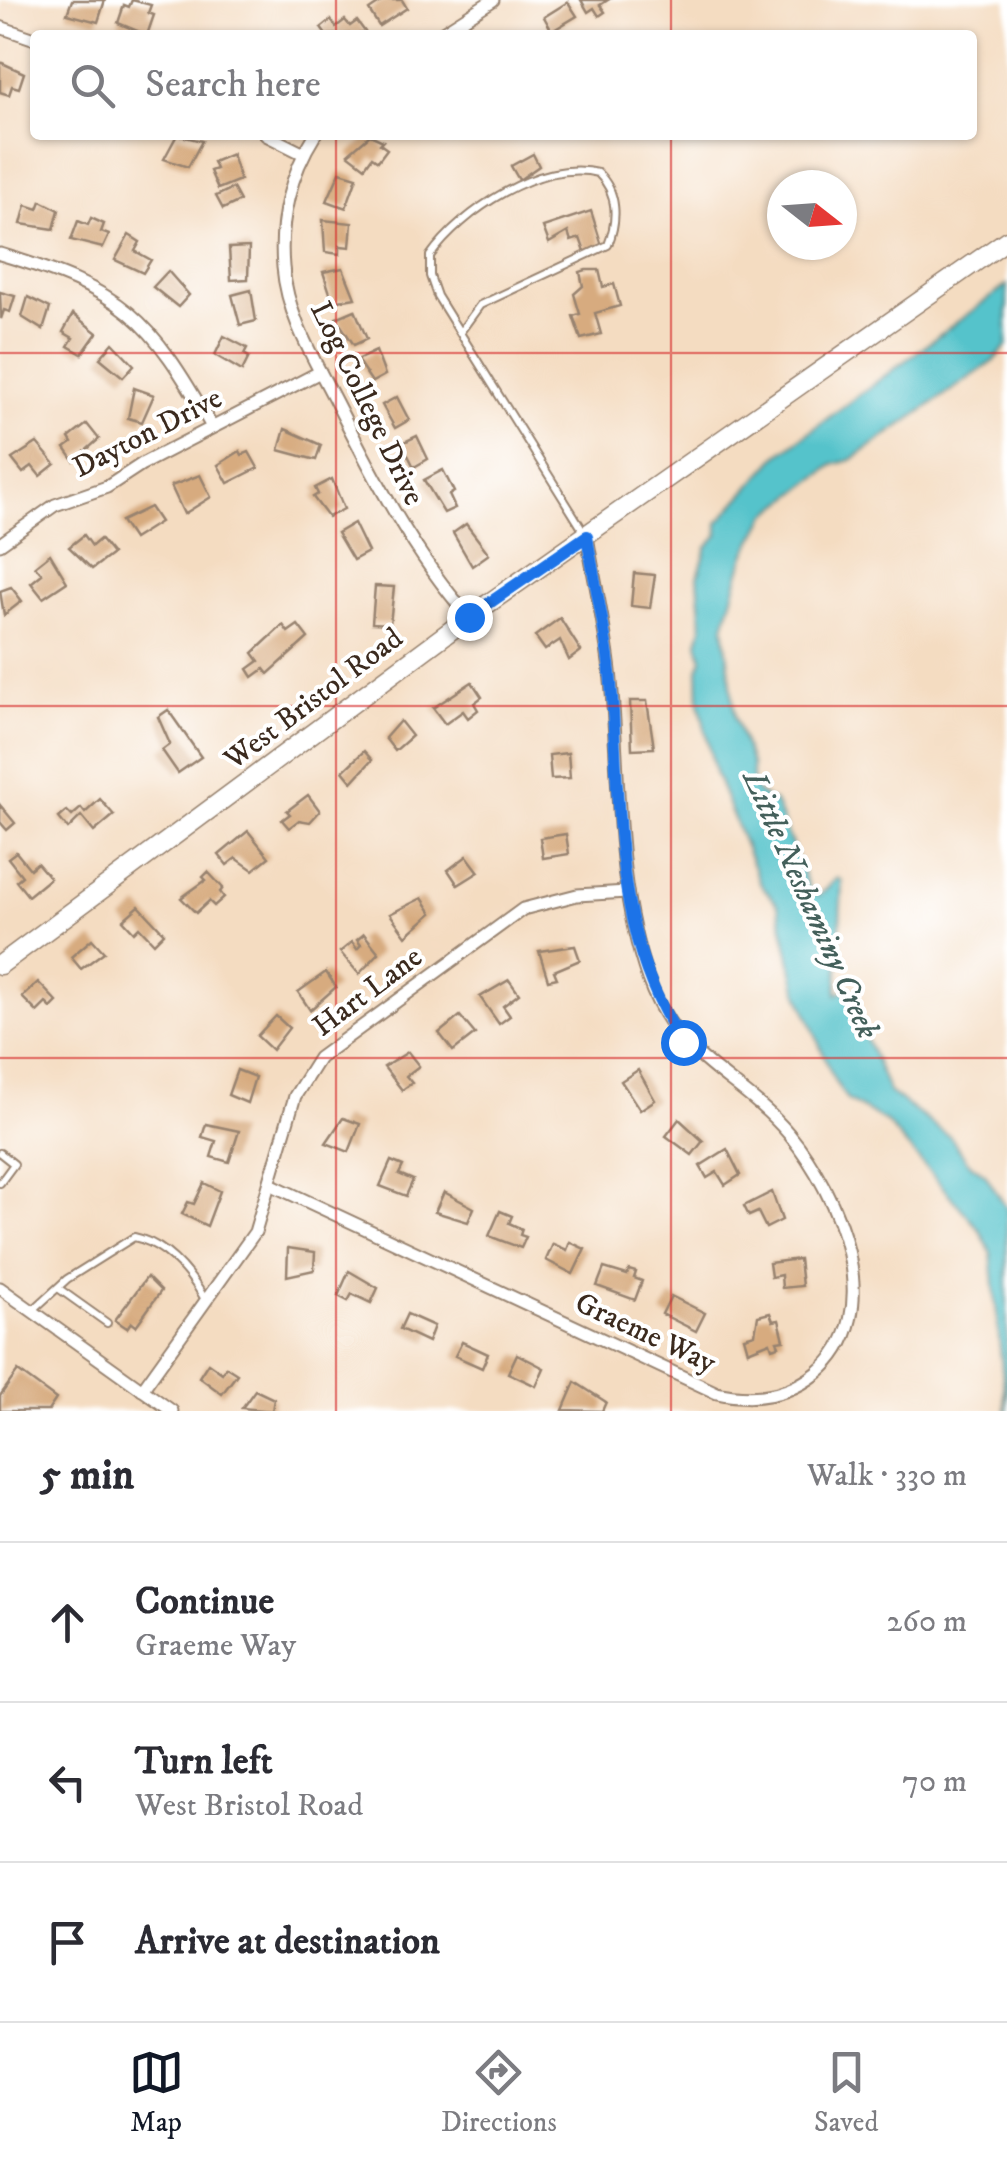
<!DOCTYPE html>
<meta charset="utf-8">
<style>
body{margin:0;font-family:"IM FELL DW Pica",serif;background:#f7f7f7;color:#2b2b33}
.compass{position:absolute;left:767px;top:170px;width:90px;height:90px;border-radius:50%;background:#fff;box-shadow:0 2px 8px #0004;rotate:107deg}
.stop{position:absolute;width:30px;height:30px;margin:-22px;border:8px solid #1a73e8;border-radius:50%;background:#fff}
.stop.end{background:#1a73e8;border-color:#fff;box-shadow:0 2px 10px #0008}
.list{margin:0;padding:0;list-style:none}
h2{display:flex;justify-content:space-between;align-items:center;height:130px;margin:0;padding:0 40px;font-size:42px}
h2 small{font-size:32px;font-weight:400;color:#7c7c81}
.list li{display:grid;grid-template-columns:65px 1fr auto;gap:30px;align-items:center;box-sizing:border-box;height:160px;padding:0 40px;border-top:2px solid #e1e1e2}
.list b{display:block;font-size:38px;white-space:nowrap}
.list p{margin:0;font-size:32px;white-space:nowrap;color:#7c7c81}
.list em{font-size:32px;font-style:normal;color:#7c7c81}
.icon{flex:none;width:55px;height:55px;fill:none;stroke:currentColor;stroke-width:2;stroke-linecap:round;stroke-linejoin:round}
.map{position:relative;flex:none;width:1007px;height:1411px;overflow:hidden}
.search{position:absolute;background:#fff;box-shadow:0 2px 8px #0004;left:30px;right:30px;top:30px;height:110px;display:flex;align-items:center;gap:25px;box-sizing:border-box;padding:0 35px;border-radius:10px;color:#7c7c81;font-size:38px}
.sheet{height:610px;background:#fff}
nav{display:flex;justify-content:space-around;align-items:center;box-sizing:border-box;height:140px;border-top:2px solid #e1e1e2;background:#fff;font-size:28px;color:#7c7c81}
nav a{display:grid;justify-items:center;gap:5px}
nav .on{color:#111827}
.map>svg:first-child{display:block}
</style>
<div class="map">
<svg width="1007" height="1411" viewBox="0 0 1007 1411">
<rect width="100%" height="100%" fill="#fff"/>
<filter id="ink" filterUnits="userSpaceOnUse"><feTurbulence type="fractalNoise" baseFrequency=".01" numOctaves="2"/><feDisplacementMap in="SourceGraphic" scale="20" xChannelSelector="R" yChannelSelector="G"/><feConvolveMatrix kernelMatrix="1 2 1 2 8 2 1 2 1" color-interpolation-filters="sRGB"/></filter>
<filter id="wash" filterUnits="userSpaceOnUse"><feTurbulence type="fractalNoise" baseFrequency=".0048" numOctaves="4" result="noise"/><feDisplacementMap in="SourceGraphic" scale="40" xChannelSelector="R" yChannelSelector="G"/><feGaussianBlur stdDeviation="2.25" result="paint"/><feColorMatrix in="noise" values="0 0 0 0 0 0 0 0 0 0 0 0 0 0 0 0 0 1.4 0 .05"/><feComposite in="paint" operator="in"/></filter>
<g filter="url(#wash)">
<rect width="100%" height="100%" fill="#f4dcc1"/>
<path fill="#55c3cb" stroke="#487674" stroke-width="2.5" d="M1007 285V345L995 360 851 460 833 465 767 515 745 555 724 626 735 718 752 766V780L758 793 775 802 809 888 819 896 837 878 842 881 837 994 845 990 889 1092 951 1138 968 1162 985 1174 1007 1209V1411H1006L991 1253 980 1230 886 1122 847 1100 833 1078 797 989 778 905 760 883 715 772 699 702 698 670 702 659 698 642 702 628 698 577 707 547 718 535V523L777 456Z"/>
<g id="blocks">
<g fill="#d7ab7f">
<path d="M72 0H105L98 22 67 14Z"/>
<path d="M132 0 151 5 148 13 154 15 147 35 118 23 124 5 129 7Z"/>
<path d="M384 0H402L407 8 379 26 369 10Z"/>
<path d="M581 0H608L600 5 605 12 599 16 594 8 588 12Z"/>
<path d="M568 2 577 16 552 31 544 17Z"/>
<path d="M331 20 336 27 345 20 350 26 357 21 366 33 326 35 321 28Z"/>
<path d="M0 62 24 73 19 88 12 86 9 95 0 92Z"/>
<path d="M177 135 202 141 188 167 164 159Z"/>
<path d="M370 135 383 141 380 144 387 149 378 161 372 157 365 167 348 154Z"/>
<path d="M232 154 240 180 218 189 210 171 216 169 213 162Z"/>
<path d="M533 154 539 166 519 180 511 166Z"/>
<path d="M340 172 357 177 346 208 327 201Z"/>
<path d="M233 188 240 201 223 209 216 196Z"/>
<path d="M41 201 59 210 54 229 21 224 26 205 38 209Z"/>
<path d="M591 211 602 246 585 252 580 238 571 241 568 232 549 243 543 227Z"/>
<path d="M91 218 104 224 101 232 109 235 103 248 71 240 78 221 88 225Z"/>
<path d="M323 220 352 223 350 247 340 246V254L325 252Z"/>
<path d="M129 235 140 242 135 251 151 260 143 273 115 260Z"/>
<path d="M249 247 248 279 231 280 229 248Z"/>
<path d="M343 268 355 298 333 302 323 272Z"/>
<path d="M586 270H599L603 287 614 284 620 306 595 313 601 334 581 339 573 316 580 314 574 294 583 286 580 272Z"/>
<path d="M168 271 189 295 178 307 153 287Z"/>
<path d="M251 290 256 321 240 325 232 295Z"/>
<path d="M0 292 15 296 10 312 4 310 1 319Z"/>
<path d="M28 297 50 308 43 330 22 317Z"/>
<path d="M355 310 367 339 354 345 336 318Z"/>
<path d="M73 314 97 333 82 354 68 346 73 338 63 332Z"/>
<path d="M224 336 247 348 244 354 249 357 242 371 215 355Z"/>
<path d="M113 343 134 365 123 377 100 358Z"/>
<path d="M376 351 385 375 372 382 357 360Z"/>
<path d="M134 388 154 395 142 422 128 418Z"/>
<path d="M397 397 409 420 395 428 382 405Z"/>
<path d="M87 424 99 439 74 461 65 448 72 443 69 438Z"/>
<path d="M285 429 321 445 316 460 279 450Z"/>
<path d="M417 436 428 459 414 467 402 443Z"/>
<path d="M37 443 55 464 40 476 32 466 23 473 12 459Z"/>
<path d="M240 451 242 455 249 452 258 468 228 483 218 465Z"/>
<path d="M443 470 454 492 449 495 455 508 444 513 424 480Z"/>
<path d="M200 475 211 497 184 514 171 486Z"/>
<path d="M332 479 344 509 328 517 313 497 318 494 315 488Z"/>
<path d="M150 507 160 522 133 539 121 521Z"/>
<path d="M354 523 368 552 353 560 337 533Z"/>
<path d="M466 524 489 554 472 566 453 533Z"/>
<path d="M84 535 92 546 100 539 112 554 92 569 69 547Z"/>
<path d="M50 554 67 582 43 598 31 583 42 574 35 566Z"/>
<path d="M634 573 655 575 650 608 631 606Z"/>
<path d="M375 586 394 587 390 624 372 623Z"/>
<path d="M11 587 22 601 4 615 0 591Z"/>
<path d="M560 618 581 651 569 660 560 640 545 650 535 636Z"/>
<path d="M283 625 288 632 298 625 308 638 268 674 264 669 253 677 248 669 259 661 253 653Z"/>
<path d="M472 682 482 697 474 703 478 710 468 718 463 711 445 724 433 708Z"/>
<path d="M630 701H647L654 748 632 749Z"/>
<path d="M168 710 201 757 178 773 162 750 170 744 158 717Z"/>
<path d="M400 721 412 736 395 751 385 738Z"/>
<path d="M364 751 372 760 352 782 343 771Z"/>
<path d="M568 753 570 778 551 779 549 755Z"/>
<path d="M308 795 320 811 310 822 299 820 289 828 282 820 290 814 287 811Z"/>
<path d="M100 799 114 815 94 832 81 816 68 829 59 818 67 811 72 816 81 808 85 813Z"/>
<path d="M0 805 15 823 7 830 0 822Z"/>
<path d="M248 831 269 857 253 870 236 858 227 865 219 855Z"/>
<path d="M566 834 569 854 543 858 540 838Z"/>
<path d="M16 852 30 869 37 863 50 878 28 896 16 881 22 876 8 858Z"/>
<path d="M467 856 479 872 458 885 448 870Z"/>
<path d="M208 872 223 888 220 892 224 897 214 906 209 901 196 913 181 898 206 880 203 877Z"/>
<path d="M422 898 432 913 406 936 390 914Z"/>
<path d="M139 906 164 933 154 943 139 927 134 932 123 920Z"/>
<path d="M364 934 379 953 359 974 340 952 352 942 357 949 361 945 357 940Z"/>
<path d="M92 939 104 952 81 969 71 957Z"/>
<path d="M575 946 580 960 554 971 557 978 548 980 539 951Z"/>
<path d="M326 972 336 987 310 1010 298 992Z"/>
<path d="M509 980 519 994 503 1006 510 1016 499 1024 480 997Z"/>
<path d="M38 982 57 1002 51 1008 46 1003 37 1012 22 997Z"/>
<path d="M276 1016 289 1028 272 1050 257 1036Z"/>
<path d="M460 1016 475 1034 453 1051 439 1033Z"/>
<path d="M408 1052 419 1066 406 1076 412 1083 402 1090 384 1067Z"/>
<path d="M237 1070 255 1077 247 1103 228 1095Z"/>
<path d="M638 1070 655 1100 640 1110 621 1081Z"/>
<path d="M343 1118 360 1124 349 1152 326 1143Z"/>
<path d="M679 1119 703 1141 692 1155 666 1136Z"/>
<path d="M206 1124 239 1131 229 1162 211 1157 216 1141 202 1137Z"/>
<path d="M727 1149 740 1175 725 1185 717 1172 707 1178 700 1166Z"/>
<path d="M391 1161 403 1166 399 1174 413 1180 406 1196 380 1186Z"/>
<path d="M204 1183 220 1191 207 1226 182 1214 188 1202 194 1204Z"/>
<path d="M444 1192 474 1208 468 1222 435 1212Z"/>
<path d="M772 1192 782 1220 766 1228 758 1212 749 1216 744 1206Z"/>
<path d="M500 1211 512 1216 509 1223 522 1229 520 1235 526 1237 521 1248 489 1236Z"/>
<path d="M570 1242 585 1249 573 1274 546 1260 553 1244 567 1250Z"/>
<path d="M288 1248 315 1252 314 1270 287 1276Z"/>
<path d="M799 1259 802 1286 782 1288 781 1275 771 1277 769 1263Z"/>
<path d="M604 1268 627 1275 629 1270 636 1272 634 1278 642 1281 635 1300 597 1286Z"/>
<path d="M349 1271 378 1288 371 1303 352 1294 348 1301 338 1296Z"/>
<path d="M147 1277 161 1291 136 1326 131 1322 127 1328 115 1320Z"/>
<path d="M671 1296 705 1313 696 1331 662 1314Z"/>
<path d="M770 1313 773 1321 779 1320 784 1340 777 1341 779 1346 772 1348 770 1342 748 1351 744 1337 755 1334 758 1316Z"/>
<path d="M407 1314 434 1326 428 1342 400 1329Z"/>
<path d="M462 1342 488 1354 482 1368 455 1356Z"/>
<path d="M517 1354 544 1368 536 1386 508 1373Z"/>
<path d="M208 1363 222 1373 226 1367 237 1374 222 1394 199 1377Z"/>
<path d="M18 1371 56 1399 48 1411H0V1396Z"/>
<path d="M575 1382 606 1402 602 1411 563 1410Z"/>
<path d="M255 1390 274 1399 272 1411 242 1408Z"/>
</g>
</g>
</g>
<g filter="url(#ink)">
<use href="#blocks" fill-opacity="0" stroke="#988370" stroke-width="2.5"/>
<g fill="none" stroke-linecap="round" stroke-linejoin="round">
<defs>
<g id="lane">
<path d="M461 331 480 305 608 245C618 220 618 192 598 173 541 158 461 212 430 256V276L437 296 586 535"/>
<path d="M0 1153 14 1164 0 1183"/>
<path d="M58 1288 107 1323"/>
<path d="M32 1311 67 1279 134 1237C167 1244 190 1273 206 1301"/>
</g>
<g id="street">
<path d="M0 27 35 39"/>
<path d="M438 35 493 0"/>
<path d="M266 135 304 154"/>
<path d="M315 135C290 174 279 221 283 267 287 316 314 359 336 402 375 479 412 552 469 617"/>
<path d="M0 254C124 291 149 316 212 427"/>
<path d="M0 544 55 505 107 487 142 464 320 372"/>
<path d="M270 1184 717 1393C753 1401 788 1396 817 1373 890 1314 838 1193 789 1134 738 1074 678 1063 648 979 613 878 621 775 610 671 605 626 594 580 587 536"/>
<path d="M0 1288 172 1411"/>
<path d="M142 1390 255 1232 295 1096 319 1058 523 909 577 895 627 892"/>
</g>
<path id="secondary" d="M0 965 469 617 1007 240"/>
</defs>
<use href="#lane" stroke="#988370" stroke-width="10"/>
<use href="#street" stroke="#988370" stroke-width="15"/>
<use href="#secondary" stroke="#988370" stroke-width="21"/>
<use href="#lane" stroke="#fff" stroke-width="6"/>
<use href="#street" stroke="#fff" stroke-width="11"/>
<use href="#secondary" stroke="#fff" stroke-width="18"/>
</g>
</g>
<g fill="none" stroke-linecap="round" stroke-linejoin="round" filter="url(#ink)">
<path stroke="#1a73e8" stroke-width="12" d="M469 617 587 536C594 581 605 626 610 672 622 797 608 933 683 1042"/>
</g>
<path fill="none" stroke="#d62828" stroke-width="2.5" stroke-opacity="0.55" d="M336 0V35M671 0V35M336 135V1411M671 135V1411M0 353H1007M0 706H1007M0 1058H1007"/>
<g text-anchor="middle" stroke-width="8" stroke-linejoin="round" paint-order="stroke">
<g font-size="30" fill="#3b2a1e" stroke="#fff">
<text transform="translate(368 403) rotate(64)" y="10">Log College Drive</text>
<text transform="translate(147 432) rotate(-27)" y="10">Dayton Drive</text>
<text transform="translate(313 698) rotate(-37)" y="10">West Bristol Road</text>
<text transform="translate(367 991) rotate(-37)" y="10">Hart Lane</text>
<text transform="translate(646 1332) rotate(25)" y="10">Graeme Way</text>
</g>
<g font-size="32" font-style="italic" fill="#44605b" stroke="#fff">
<text transform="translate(812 904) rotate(66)" y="11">Little Neshaminy Creek</text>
</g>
</g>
</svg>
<svg class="compass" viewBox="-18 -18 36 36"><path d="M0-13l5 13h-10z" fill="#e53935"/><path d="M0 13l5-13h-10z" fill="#7c7c81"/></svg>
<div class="stop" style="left:683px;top:1042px"></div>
<div class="stop end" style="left:469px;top:617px"></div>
<div class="search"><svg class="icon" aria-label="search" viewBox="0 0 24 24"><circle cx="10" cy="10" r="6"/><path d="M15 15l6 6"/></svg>Search here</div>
</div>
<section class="sheet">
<h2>5 min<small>Walk · 330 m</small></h2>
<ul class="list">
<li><svg class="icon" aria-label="ahead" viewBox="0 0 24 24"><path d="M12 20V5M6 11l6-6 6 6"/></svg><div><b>Continue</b><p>Graeme Way</p></div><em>260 m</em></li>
<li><svg class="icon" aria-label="left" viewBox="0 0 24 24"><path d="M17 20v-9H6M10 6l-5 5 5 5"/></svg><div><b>Turn left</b><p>West Bristol Road</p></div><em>70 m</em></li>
<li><svg class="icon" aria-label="arrive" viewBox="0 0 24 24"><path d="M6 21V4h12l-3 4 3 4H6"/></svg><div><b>Arrive at destination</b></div></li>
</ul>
</section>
<nav>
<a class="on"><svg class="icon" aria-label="map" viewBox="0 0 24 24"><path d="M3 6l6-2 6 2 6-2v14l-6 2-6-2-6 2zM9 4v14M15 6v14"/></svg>Map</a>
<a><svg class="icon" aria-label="directions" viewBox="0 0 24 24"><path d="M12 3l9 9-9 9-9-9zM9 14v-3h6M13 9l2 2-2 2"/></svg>Directions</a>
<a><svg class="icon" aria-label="saved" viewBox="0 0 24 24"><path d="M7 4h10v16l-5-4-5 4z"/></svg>Saved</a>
</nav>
